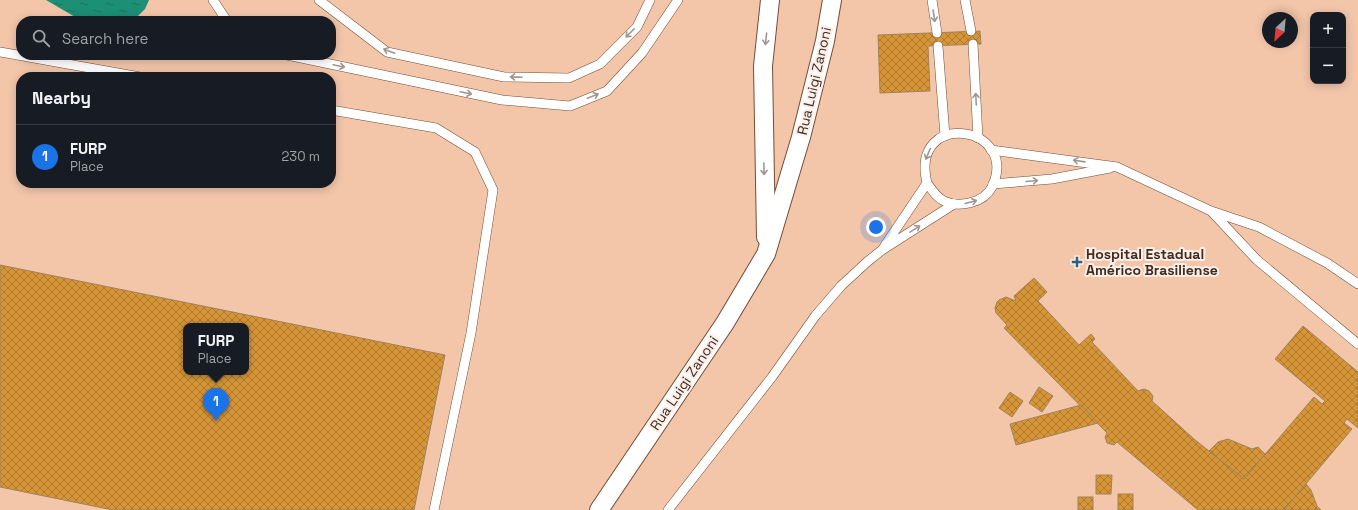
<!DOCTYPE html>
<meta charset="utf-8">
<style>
body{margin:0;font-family:"Space Grotesk",sans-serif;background:#242831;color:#f1f3f6}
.controls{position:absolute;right:12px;top:12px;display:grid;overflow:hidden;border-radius:8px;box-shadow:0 2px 10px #0003}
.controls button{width:36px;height:36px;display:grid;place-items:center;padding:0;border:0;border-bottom:1px solid #363941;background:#171b24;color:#f1f3f6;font:20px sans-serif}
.compass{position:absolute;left:1262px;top:12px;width:36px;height:36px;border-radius:50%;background:#171b24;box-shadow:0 2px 10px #0003;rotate:206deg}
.you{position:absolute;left:876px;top:227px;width:14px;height:14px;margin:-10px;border:3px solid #fff;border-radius:50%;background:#1a73e8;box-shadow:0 0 0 6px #1a73e833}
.badge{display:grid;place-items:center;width:26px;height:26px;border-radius:50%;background:#1a73e8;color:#fff;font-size:13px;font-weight:700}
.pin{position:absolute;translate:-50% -33px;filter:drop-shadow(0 1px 2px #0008)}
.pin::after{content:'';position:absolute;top:21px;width:14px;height:12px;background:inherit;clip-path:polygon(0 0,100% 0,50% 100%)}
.popup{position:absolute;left:183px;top:323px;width:66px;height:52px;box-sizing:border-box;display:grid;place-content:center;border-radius:8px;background:#171b24;filter:drop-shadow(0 1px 3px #0005);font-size:13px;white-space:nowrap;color:#9ea1a6}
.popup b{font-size:15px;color:#f1f3f6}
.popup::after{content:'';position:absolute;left:50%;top:100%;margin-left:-8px;border:8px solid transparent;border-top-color:#171b24}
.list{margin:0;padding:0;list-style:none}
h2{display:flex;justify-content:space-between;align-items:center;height:52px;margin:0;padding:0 16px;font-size:17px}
h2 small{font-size:13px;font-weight:400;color:#9ea1a6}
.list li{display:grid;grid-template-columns:26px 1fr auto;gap:12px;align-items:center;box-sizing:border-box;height:64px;padding:0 16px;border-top:1px solid #363941}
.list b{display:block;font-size:15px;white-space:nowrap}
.list p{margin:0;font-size:13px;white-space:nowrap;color:#9ea1a6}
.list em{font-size:13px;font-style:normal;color:#9ea1a6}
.icon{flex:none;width:22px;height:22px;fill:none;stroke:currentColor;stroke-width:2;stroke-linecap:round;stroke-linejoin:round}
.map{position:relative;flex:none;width:1358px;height:510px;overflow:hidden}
.search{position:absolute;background:#171b24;box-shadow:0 2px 10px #0003;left:16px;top:16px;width:320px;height:44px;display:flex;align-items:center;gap:10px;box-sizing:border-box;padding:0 14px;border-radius:16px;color:#9ea1a6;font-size:15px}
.panel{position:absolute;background:#171b24;box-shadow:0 2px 10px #0003;left:16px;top:72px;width:320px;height:116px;border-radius:16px}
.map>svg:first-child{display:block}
</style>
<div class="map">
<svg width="1358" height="510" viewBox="0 0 1358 510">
<defs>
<pattern id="water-ripples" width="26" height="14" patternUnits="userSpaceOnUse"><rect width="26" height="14" fill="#1c8f75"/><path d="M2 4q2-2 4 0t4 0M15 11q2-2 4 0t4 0" fill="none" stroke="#1a7560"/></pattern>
<pattern id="building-cross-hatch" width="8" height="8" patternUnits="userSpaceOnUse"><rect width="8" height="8" fill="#d69537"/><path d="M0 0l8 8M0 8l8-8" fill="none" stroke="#af7a2e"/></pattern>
</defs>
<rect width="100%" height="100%" fill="#f3c6aa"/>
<path fill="url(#water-ripples)" d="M46 0H149L145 9 133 21H82Z"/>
<g fill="url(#building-cross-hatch)" stroke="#a0825c" fill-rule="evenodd">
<path d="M980 31 981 44 928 46 930 91 880 93 878 35Z"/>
<path d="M0 265 445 355 414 510H113L0 487ZM186 326H246V372H186Z"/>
<path d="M1034 278 1047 292 1038 301 1079 345 1091 334 1095 339 1092 342 1138 391 1144 389 1149 391 1153 396 1152 401 1194 439 1244 479 1314 397 1322 404 1325 401 1275 359 1303 326 1358 372V428L1347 419 1344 423 1352 429 1284 510H1198L1117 442 1114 445 1107 443 1105 437 1107 433 1004 328 1007 325 996 313 995 308 997 302 999 300 1006 297 1016 301 1014 296Z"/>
<path d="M1039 387 1053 396 1042 412 1029 403Z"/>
<path d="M1010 392 1023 401 1012 417 999 408Z"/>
<path d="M1081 405 1098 423 1016 445 1010 424Z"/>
<path d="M1228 439 1252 449 1258 447 1265 454 1244 479 1209 451 1218 442Z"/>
<path d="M1096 475H1112L1111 494H1096Z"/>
<path d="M1306 484 1311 490 1317 506 1321 510H1284Z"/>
<rect x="1118" y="494" width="15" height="16"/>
<rect x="1078" y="497" width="15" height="13"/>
</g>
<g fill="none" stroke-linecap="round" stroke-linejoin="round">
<defs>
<g id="lane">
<path d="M213 0 227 21"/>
<path d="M319 0 387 52 504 77 569 78 600 64 637 27 650 0"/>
<path d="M932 0 937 33"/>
<path d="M965 0 971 31"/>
<path d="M973 44 978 138"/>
<path d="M938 46 945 136"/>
<path d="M0 52 140 77"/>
<path d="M287 55 502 100 570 106 607 91 642 53 678 0"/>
<path d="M331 110 436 128 475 152 493 190 471 333 434 510"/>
<path d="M991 150 1117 167 1211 211 1259 227 1327 263 1358 284"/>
<path d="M993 184 1052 179 1110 168"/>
<path d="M1212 212 1257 260 1358 344"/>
<path d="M884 247 927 183C909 108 1021 125 992 187 984 203 959 208 944 201 936 197 932 190 927 183"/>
<path d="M668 510 772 377 816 315 841 286 867 262 882 250 954 204"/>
</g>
<g id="street">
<path d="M766 237 763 66 770 0"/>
<path d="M599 510 725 323 766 254 801 137 825 41 832 0"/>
</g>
</defs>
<use href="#lane" stroke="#744d35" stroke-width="10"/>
<use href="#street" stroke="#744d35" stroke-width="20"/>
<use href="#lane" stroke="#fff" stroke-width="9"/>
<use href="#street" stroke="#fff" stroke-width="18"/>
</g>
<defs><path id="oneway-shaft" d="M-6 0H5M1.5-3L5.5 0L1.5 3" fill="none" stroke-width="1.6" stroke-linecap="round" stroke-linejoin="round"/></defs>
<g stroke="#9f9691">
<use href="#oneway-shaft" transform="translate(934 16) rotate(81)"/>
<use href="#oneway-shaft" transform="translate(630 33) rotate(135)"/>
<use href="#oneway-shaft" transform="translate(766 39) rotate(96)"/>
<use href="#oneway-shaft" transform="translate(389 51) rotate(-159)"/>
<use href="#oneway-shaft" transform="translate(339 66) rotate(12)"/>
<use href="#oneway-shaft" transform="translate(516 77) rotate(-178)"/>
<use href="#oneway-shaft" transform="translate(466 93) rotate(12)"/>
<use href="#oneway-shaft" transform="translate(593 96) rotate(-22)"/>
<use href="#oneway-shaft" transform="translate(976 99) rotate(-93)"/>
<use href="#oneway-shaft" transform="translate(928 154) rotate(113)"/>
<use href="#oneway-shaft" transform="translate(1079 161) rotate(-172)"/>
<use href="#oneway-shaft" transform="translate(764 169) rotate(89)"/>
<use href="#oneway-shaft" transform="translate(1032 181) rotate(-5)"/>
<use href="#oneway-shaft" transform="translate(971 202) rotate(-15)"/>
<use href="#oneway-shaft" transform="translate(915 229) rotate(-32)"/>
</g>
<path fill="#2d637e" stroke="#fceee6" stroke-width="1.5" d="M1075 256h4v4h4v4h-4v4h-4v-4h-4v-4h4z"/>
<g text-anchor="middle" stroke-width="4" stroke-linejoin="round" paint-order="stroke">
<g font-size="14" fill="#3f2d23" stroke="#fceee6">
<text transform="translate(814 81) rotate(-77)" y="5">Rua Luigi Zanoni</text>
<text transform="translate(684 383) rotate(-56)" y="5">Rua Luigi Zanoni</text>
</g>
<g font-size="14" font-weight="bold" fill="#3f2d23" stroke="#fceee6" text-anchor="start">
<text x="1086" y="259">Hospital Estadual<tspan x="1086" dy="16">Américo Brasiliense</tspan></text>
</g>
</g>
</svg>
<div class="controls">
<button>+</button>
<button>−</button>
</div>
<svg class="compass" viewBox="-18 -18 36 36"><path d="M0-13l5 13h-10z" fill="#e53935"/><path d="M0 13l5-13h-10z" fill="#9ea1a6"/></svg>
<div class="you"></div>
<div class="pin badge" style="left:216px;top:421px">1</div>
<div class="popup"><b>FURP</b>Place</div>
<div class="search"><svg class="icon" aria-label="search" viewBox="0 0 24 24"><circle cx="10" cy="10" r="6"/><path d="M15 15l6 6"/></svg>Search here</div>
<section class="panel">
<h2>Nearby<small></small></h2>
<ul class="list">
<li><span class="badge">1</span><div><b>FURP</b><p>Place</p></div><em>230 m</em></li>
</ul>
</section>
</div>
